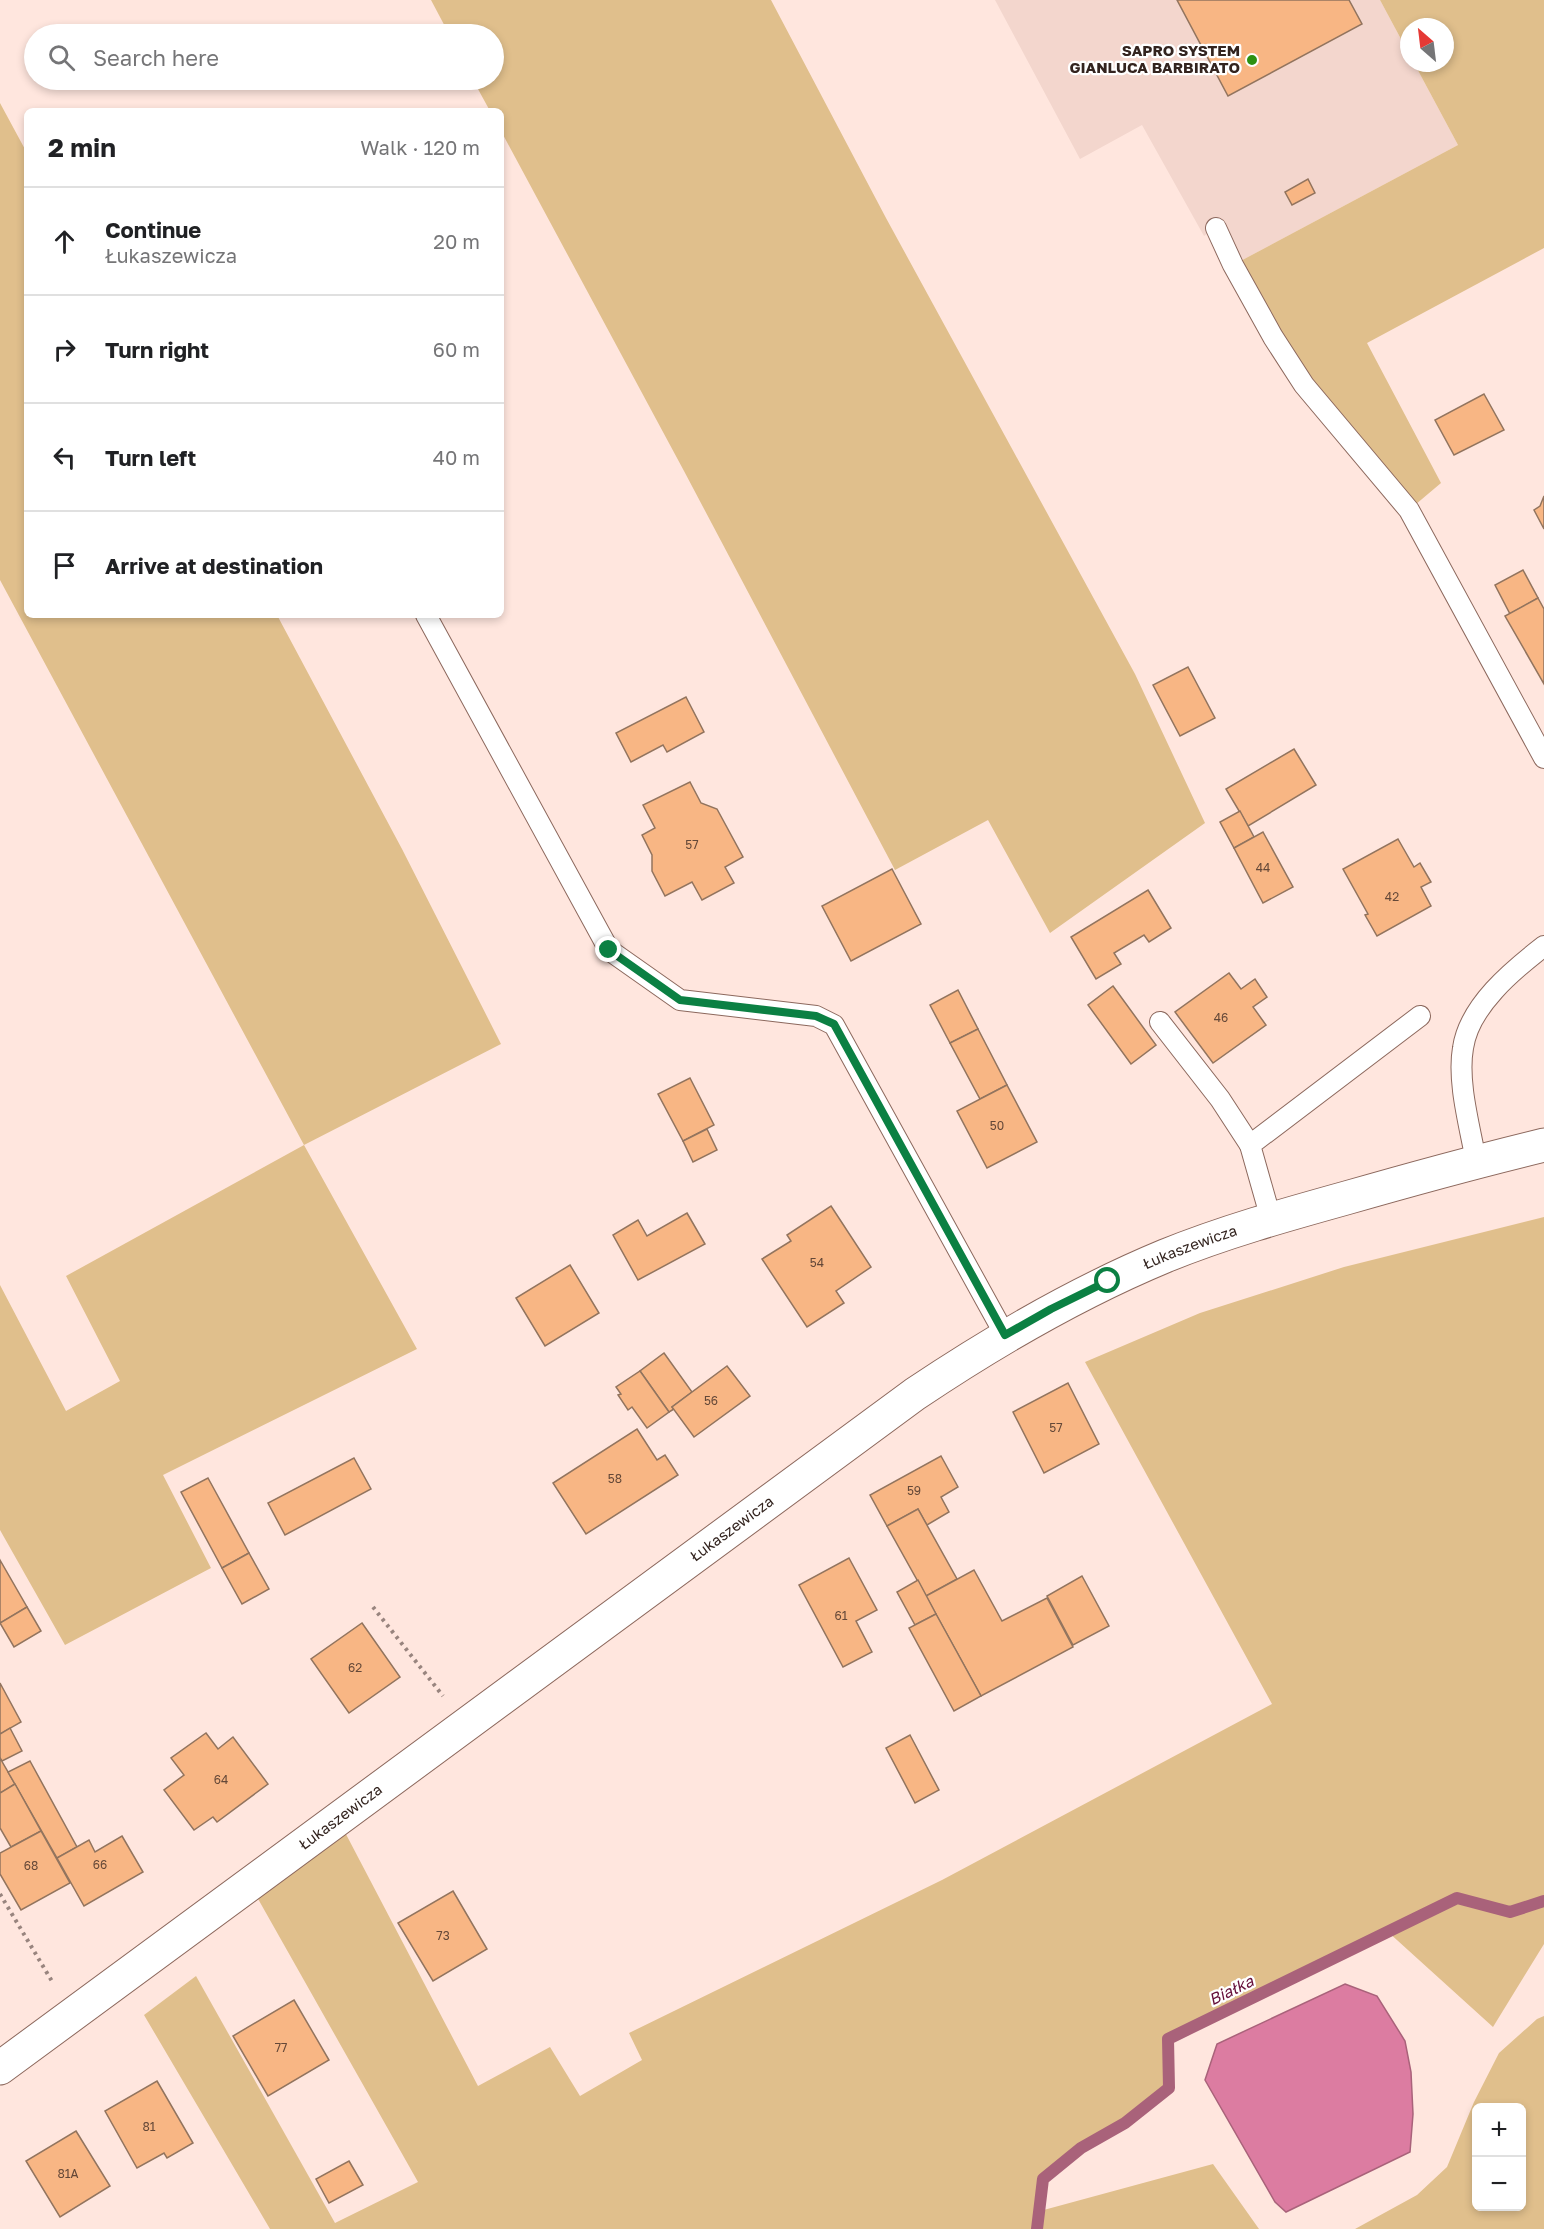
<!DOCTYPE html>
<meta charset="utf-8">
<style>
body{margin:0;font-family:"Golos Text",sans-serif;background:#f6f6f6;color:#202124}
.controls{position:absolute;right:18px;bottom:18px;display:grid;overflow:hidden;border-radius:9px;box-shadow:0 3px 9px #0003}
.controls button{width:54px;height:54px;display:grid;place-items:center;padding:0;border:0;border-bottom:2px solid #e0e0e0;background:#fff;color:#202124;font:30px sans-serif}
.compass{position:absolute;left:1400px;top:18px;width:54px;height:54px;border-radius:50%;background:#fff;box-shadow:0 3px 9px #0003;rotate:332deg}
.stop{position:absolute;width:18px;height:18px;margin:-14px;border:4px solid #0b8043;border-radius:50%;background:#fff}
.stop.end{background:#0b8043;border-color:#fff;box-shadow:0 2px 6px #0008}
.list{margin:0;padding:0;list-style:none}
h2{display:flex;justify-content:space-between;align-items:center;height:78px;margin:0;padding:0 24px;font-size:26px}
h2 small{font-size:20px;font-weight:400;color:#757577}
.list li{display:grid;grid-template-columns:39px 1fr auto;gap:18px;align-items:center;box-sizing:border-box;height:108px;padding:0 24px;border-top:2px solid #e0e0e0}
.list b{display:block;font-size:22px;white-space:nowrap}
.list p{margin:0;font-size:20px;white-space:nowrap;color:#757577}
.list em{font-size:20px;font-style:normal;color:#757577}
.icon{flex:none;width:33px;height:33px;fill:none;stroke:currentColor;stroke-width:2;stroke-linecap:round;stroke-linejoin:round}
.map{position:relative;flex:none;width:1544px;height:2229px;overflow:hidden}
.search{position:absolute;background:#fff;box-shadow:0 3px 9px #0003;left:24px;top:24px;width:480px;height:66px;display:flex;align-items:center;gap:15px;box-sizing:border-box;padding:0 21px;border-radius:33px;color:#757577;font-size:22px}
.panel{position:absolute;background:#fff;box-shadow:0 3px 9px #0003;left:24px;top:108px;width:480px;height:510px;border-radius:9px}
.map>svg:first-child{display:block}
</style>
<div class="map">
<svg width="1544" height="2229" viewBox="0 0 1544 2229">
<rect width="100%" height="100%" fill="#ffe6de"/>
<path fill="#f3d6cd" d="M995 0H1380L1409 54V63H1414L1458 145 1233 265 1216 228 1204 236 1142 125 1080 159Z"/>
<g fill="#e0bf8c" fill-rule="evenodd">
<path d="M431 0H771L886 218 1135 674 1205 823 1050 933 988 820 895 870 684 471 501 131V111H490L473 80H494V34H449Z"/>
<path d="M1380 0H1544V248L1367 343 1441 483 1409 510 1304 385 1233 265 1458 145 1414 63H1445V27H1409V54Z"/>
<path d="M0 103 27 153V615H277L402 849 501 1044 304 1145 417 1349 163 1475 211 1568 65 1645 0 1530V1285L66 1411 120 1381 66 1276 304 1145 0 580Z"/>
<path d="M1544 1217V1944L1493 2027 1387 1931 1169 2039V2088L1125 2123 1081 2148 1043 2179 1040 2211 1213 2164 1259 2229H270L144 2015 196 1976 335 2223 418 2182 249 1883 338 1819 478 2086 550 2047 580 2096 642 2060 629 2033 942 1880 1272 1704 1085 1362 1200 1313 1344 1267Z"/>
<path d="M1544 2016V2229H1355L1417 2195 1447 2167 1474 2102 1499 2053 1537 2019ZM1476 2108H1522V2206H1476Z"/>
</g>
<path fill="#dc7ca1" stroke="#a9627a" stroke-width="1.5" d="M1345 1984 1377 1996 1405 2041 1411 2072 1413 2114 1410 2152 1286 2212 1275 2202 1205 2080 1217 2044Z"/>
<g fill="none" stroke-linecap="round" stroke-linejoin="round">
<path stroke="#a9627a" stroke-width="12" d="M1037 2229 1043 2179 1081 2148 1125 2123 1169 2088 1168 2039 1457 1898 1510 1912 1544 1901"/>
</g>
<g fill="#f8b684" stroke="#92745e" stroke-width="1.5">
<path d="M1177 0H1349L1362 24 1228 96Z"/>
<path d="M1308 179 1315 193 1292 205 1285 192Z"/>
<path d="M1484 394 1504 430 1454 455 1435 420Z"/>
<path d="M1544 496V529L1534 510 1540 506Z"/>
<path d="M1523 570 1538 598 1510 614 1495 585Z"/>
<path d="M1538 598 1544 609V684L1505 616Z"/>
<path d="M1188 667 1215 718 1180 736 1153 685Z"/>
<path d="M686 697 704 732 667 752 663 745 631 762 616 733Z"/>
<path d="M1294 749 1316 785 1248 826 1226 789Z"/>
<path d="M690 782 701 803 717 809 743 857 725 867 734 883 702 900 692 882 665 896 652 871V855L642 835 655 828 643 805Z"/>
<path d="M1240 811 1254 837 1234 848 1220 822Z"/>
<path d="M1263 832 1293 887 1263 903 1234 848Z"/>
<path d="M1398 839 1414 867 1420 863 1431 882 1421 887 1431 906 1377 936 1365 915 1368 914 1343 869Z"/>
<path d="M892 869 921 924 851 961 822 906Z"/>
<path d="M1148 890 1171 928 1149 942 1144 935 1114 953 1121 964 1096 979 1071 937Z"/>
<path d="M1229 973 1241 989 1255 979 1267 997 1253 1007 1266 1025 1213 1063 1175 1012Z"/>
<path d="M1113 986 1156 1045 1131 1064 1088 1005Z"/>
<path d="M958 990 978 1029 950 1043 930 1005Z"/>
<path d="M978 1029 1007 1085 980 1099 950 1043Z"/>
<path d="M690 1078 714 1125 683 1141 658 1094Z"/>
<path d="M1007 1085 1037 1142 987 1168 957 1111Z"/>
<path d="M707 1129 717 1150 693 1162 683 1141Z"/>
<path d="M831 1206 871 1267 836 1291 844 1303 807 1327 762 1259 791 1241 787 1235Z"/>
<path d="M687 1213 705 1244 638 1280 613 1235 638 1220 647 1236Z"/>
<path d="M570 1265 599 1313 545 1346 516 1298Z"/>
<path d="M664 1353 692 1392 672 1407 674 1409 669 1412 640 1371Z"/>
<path d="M727 1366 750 1396 694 1437 672 1407Z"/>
<path d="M640 1371 669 1412 647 1428 632 1407 628 1410 618 1395 621 1394 616 1387Z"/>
<path d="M1068 1383 1099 1444 1044 1473 1013 1412Z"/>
<path d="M637 1429 657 1460 665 1455 678 1475 586 1534 553 1483Z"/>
<path d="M941 1456 958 1487 941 1497 949 1512 927 1525 918 1509 887 1526 870 1495Z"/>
<path d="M354 1458 371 1489 285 1535 268 1503Z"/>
<path d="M208 1478 249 1553 222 1568 181 1492Z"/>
<path d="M918 1509 957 1579 926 1596 887 1526Z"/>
<path d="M249 1553 269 1589 242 1604 222 1568Z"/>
<path d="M849 1558 877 1610 856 1621 872 1652 843 1667 799 1585Z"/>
<path d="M0 1560 27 1607 0 1623Z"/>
<path d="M974 1570 1002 1621 1047 1598 1073 1647 981 1696 926 1596Z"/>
<path d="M1082 1576 1109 1626 1073 1645 1047 1596Z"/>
<path d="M918 1580 936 1614 915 1625 897 1592Z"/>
<path d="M27 1607 41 1631 14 1647 0 1623Z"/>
<path d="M936 1614 981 1696 954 1711 909 1628Z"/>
<path d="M362 1623 400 1677 349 1713 311 1659Z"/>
<path d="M0 1683 21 1722 0 1734Z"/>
<path d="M10 1728 22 1751 2 1761 0 1758V1734Z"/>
<path d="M206 1733 218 1749 233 1737 268 1784 217 1822 213 1817 194 1830 164 1790 184 1775 171 1758Z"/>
<path d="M910 1735 939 1790 915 1803 886 1748Z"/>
<path d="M0 1758 15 1784 0 1793Z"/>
<path d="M30 1761 77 1847 57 1858 8 1772Z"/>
<path d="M15 1784 41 1831 11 1847 0 1828V1793Z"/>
<path d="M41 1831 70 1883 21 1910 0 1874V1853Z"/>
<path d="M122 1836 143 1872 84 1906 57 1858 89 1840 95 1852Z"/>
<path d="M453 1891 487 1949 433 1981 398 1923Z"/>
<path d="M294 2000 329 2060 268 2096 233 2036Z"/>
<path d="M157 2081 193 2143 167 2158 164 2153 137 2168 105 2111Z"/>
<path d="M76 2131 110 2186 60 2217 26 2161Z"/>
<path d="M349 2161 363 2185 329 2203 316 2179Z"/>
</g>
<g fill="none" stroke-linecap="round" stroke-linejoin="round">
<defs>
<g id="service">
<path d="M1216 228 1233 265 1273 337 1304 385 1409 510 1544 758"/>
<path d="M426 615 609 950 680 1000 816 1016 834 1025 1005 1335"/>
<path d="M1160 1022 1220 1099 1250 1145"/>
<path d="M1476 1161C1470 1127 1457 1082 1463 1048 1469 1006 1513 970 1544 946"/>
<path d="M1271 1219 1250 1145 1420 1016"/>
</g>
<g id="minor">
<path id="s1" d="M0 2068 915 1394C994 1341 1076 1293 1165 1256 1224 1232 1285 1215 1346 1198 1412 1179 1478 1161 1544 1145"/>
</g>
</defs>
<use href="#service" stroke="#8c685d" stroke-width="22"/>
<use href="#minor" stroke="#8c685d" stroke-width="35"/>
<g stroke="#98847e" stroke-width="4" stroke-dasharray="3 4.5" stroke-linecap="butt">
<path d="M373 1607 443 1696"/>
<path d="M0 1894 53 1983"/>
</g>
<use href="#service" stroke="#fff" stroke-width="20"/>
<use href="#minor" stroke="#fff" stroke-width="33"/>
</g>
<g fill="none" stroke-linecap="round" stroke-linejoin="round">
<path stroke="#0b8043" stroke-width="8" d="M609 950 680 1000 816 1016 834 1024 1005 1335 1051 1309 1108 1281"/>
</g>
<circle fill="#2d9112" stroke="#fff" stroke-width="2" cx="1252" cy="60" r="6"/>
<g text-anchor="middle" stroke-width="4.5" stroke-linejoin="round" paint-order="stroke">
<g font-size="12" fill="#644838">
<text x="692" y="849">57</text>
<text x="1263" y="872">44</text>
<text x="1392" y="901">42</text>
<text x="1221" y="1022">46</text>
<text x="997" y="1130">50</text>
<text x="817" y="1267">54</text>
<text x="711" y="1405">56</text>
<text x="1056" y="1432">57</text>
<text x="615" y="1483">58</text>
<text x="914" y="1495">59</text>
<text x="841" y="1620">61</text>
<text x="355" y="1672">62</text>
<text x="221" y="1784">64</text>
<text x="100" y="1869">66</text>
<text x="31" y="1870">68</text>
<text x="443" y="1940">73</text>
<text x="281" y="2052">77</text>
<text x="149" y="2131">81</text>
<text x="68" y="2178">81A</text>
</g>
<g font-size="15" font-weight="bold" fill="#33241f" stroke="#fff" text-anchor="end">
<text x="1240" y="56">SAPRO SYSTEM<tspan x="1240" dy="17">GIANLUCA BARBIRATO</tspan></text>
</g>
<g font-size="15" fill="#33241f" stroke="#fff">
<text dy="5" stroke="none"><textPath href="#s1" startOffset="1449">Łukaszewicza</textPath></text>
<text dy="5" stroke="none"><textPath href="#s1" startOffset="909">Łukaszewicza</textPath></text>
<text dy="5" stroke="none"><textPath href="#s1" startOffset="423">Łukaszewicza</textPath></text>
</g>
<g font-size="16" font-style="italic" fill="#66103b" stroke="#fff">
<text transform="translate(1231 1990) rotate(-26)" y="6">Białka</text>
</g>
</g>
</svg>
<div class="controls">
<button>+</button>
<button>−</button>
</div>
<svg class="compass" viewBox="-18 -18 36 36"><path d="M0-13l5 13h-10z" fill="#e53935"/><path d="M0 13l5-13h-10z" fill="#757577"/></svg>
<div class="stop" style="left:1108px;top:1281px"></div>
<div class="stop end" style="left:609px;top:950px"></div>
<div class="search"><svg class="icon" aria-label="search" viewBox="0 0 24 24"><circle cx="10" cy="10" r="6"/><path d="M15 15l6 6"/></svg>Search here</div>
<section class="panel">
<h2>2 min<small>Walk · 120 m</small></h2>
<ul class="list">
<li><svg class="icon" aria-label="ahead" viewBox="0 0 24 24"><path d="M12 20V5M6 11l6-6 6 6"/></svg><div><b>Continue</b><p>Łukaszewicza</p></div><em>20 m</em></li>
<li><svg class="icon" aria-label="right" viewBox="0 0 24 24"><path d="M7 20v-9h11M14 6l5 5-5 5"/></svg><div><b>Turn right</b></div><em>60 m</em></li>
<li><svg class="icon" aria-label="left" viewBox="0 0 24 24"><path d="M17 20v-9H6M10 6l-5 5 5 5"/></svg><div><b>Turn left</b></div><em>40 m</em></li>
<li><svg class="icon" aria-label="arrive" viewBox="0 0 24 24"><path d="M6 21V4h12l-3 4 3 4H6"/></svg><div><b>Arrive at destination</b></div></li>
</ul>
</section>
</div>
